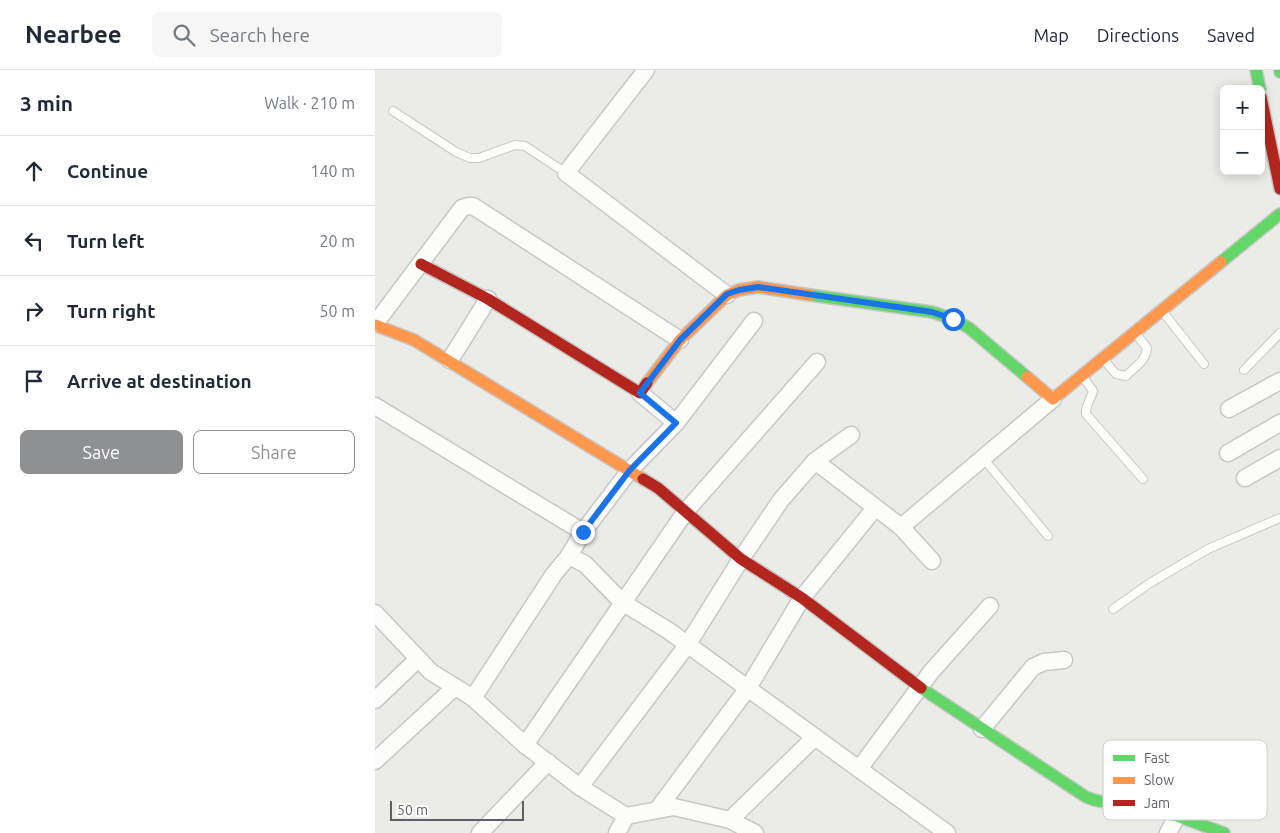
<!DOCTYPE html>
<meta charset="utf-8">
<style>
body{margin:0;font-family:Ubuntu,sans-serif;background:#f6f6f7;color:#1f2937}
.controls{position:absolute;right:15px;top:15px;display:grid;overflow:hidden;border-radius:8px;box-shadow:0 2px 12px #0003}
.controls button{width:45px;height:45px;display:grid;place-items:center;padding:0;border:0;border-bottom:1px solid #e0e1e3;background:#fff;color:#1f2937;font:25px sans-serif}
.scale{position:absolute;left:15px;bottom:12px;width:134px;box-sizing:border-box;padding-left:5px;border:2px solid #5d5f64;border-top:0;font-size:14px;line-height:18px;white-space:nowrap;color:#5d5f64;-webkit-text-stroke:4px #fff;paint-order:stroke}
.stop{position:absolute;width:15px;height:15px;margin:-11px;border:4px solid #1a73e8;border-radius:50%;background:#fff}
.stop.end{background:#1a73e8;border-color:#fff;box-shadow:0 1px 5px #0008}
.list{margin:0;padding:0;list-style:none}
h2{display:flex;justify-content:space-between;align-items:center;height:65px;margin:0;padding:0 20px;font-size:21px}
h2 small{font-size:16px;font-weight:400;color:#747a83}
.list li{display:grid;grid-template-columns:32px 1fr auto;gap:15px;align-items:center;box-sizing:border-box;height:70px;padding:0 20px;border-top:1px solid #e0e1e3}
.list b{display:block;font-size:19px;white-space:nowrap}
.list em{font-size:16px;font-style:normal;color:#747a83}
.actions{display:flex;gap:10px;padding:15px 20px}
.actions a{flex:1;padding:11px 0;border:1px solid #8f9092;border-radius:8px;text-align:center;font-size:18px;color:#8f9092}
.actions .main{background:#8f9092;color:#fff}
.icon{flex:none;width:28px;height:28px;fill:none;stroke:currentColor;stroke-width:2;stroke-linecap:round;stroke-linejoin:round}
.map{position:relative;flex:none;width:905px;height:763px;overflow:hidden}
header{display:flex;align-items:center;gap:30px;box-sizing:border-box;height:70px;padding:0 25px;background:#fff;border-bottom:1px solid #e0e1e3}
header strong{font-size:24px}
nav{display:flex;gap:28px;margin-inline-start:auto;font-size:18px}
.search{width:350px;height:45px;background:#f6f6f7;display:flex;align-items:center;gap:12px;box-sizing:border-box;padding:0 18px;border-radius:8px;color:#747a83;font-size:19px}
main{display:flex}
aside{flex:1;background:#fff}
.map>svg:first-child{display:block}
</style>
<header>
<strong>Nearbee</strong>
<div class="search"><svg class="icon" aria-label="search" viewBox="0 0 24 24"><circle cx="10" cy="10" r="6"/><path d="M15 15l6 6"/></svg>Search here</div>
<nav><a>Map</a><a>Directions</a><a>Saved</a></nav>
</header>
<main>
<aside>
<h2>3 min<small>Walk · 210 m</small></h2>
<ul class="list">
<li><svg class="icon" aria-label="ahead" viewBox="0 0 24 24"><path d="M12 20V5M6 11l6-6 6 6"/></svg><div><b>Continue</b></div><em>140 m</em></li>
<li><svg class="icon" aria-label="left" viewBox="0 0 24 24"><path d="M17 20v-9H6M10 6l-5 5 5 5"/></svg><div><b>Turn left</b></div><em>20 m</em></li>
<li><svg class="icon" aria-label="right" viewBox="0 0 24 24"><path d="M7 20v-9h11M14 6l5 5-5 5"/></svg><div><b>Turn right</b></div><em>50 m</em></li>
<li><svg class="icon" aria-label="arrive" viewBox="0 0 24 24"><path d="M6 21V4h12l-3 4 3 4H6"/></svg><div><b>Arrive at destination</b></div></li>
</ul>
<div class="actions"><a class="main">Save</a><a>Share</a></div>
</aside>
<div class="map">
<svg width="905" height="763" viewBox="0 0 905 763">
<rect width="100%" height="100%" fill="#ebebe7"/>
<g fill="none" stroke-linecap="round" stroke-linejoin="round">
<defs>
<g id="lane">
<path d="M18 41 81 82 95 88H104L140 75 150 76 191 103"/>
<path d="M788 242 829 294"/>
<path d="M729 290 741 304 751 306C760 297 771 291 772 278L761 264"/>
<path d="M869 300 905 263"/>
<path d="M708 307 718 321C716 330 710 335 711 344L768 409"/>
<path d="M608 388 673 466"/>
<path d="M738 539 775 513 833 479 905 448"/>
</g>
<g id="street">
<path d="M271 0 191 103 352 225"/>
<path d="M0 254 87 138 93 136H98L305 270"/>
<path d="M75 290 113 229"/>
<path d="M265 323 301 353"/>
<path d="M0 336 208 462"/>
<path d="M854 339 905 311"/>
<path d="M853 383 905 353"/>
<path d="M440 391 526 457 557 491"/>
<path d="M870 408 905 388"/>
<path d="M526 457 678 329"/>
<path d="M194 486 210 494 247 532 294 561 572 763"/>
<path d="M0 543 56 602 98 628 150 675 205 717 251 746 299 737 355 750 380 763"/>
<path d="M98 628 179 504 194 486 208 462 255 400 301 353 379 251"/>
<path d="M0 630 43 589"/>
<path d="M607 659 658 597 669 592 689 590"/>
<path d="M150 675 311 441 442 292"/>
<path d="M0 691 80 617"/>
<path d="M484 699 556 602 615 536"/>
<path d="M205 717 313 574 366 489 406 430 440 391 476 365"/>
<path d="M282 740 373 618 427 528 500 438"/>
<path d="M355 750 440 667"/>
<path d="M105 763 173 692"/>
<path d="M242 763 251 746"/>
<path d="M793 763 802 746"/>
</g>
<g id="fast">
<path d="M881 0 885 19"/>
<path d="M905 0V2"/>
<path d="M846 192 905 144"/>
<path d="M435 225 557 242 578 249 594 258 652 307"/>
<path d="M546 618 711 727 719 730 802 746 849 763"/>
</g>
<g id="slow">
<path d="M0 255 39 270 268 409"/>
<path d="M652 307 678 329 846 192"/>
<path d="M272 313 305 270 352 225 364 220 383 217 435 225"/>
</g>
<g id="jam">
<path d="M886 27 905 119"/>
<path d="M46 194 113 229 265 323 272 313"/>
<path d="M268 409 283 418 366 489 427 528 546 618"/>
</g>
</defs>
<use href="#lane" stroke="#c7c7c7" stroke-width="10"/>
<use href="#street" stroke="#c7c7c7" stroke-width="19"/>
<use href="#fast" stroke="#c7c7c8" stroke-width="14"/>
<use href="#slow" stroke="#c7c7c8" stroke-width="14"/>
<use href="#jam" stroke="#c7c7c8" stroke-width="14"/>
<use href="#lane" stroke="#fcfcfb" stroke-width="8"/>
<use href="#street" stroke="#fcfcfb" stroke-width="16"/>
<use href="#fast" stroke="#63d668" stroke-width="11"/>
<use href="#slow" stroke="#ff974d" stroke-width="11"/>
<use href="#jam" stroke="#b3261e" stroke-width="11"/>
</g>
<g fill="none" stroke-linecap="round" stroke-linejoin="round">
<path stroke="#1a73e8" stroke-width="6" d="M208 462 255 400 301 353 265 323 305 270 352 224 364 220 383 217 557 242 578 249"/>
</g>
<rect x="728" y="670" width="164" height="80" rx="8" fill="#fff" stroke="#cecfd0" stroke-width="1"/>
<rect x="738" y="685" width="22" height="6" fill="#63d668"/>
<rect x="738" y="707" width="22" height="7" fill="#ff974d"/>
<rect x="738" y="730" width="22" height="6" fill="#b3261e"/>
<g font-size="14" fill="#5d5f64">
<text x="769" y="693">Fast</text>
<text x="769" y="715">Slow</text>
<text x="769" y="738">Jam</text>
</g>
</svg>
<div class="controls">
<button>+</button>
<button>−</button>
</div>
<div class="scale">50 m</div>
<div class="stop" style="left:578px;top:249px"></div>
<div class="stop end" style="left:208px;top:462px"></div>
</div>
</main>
